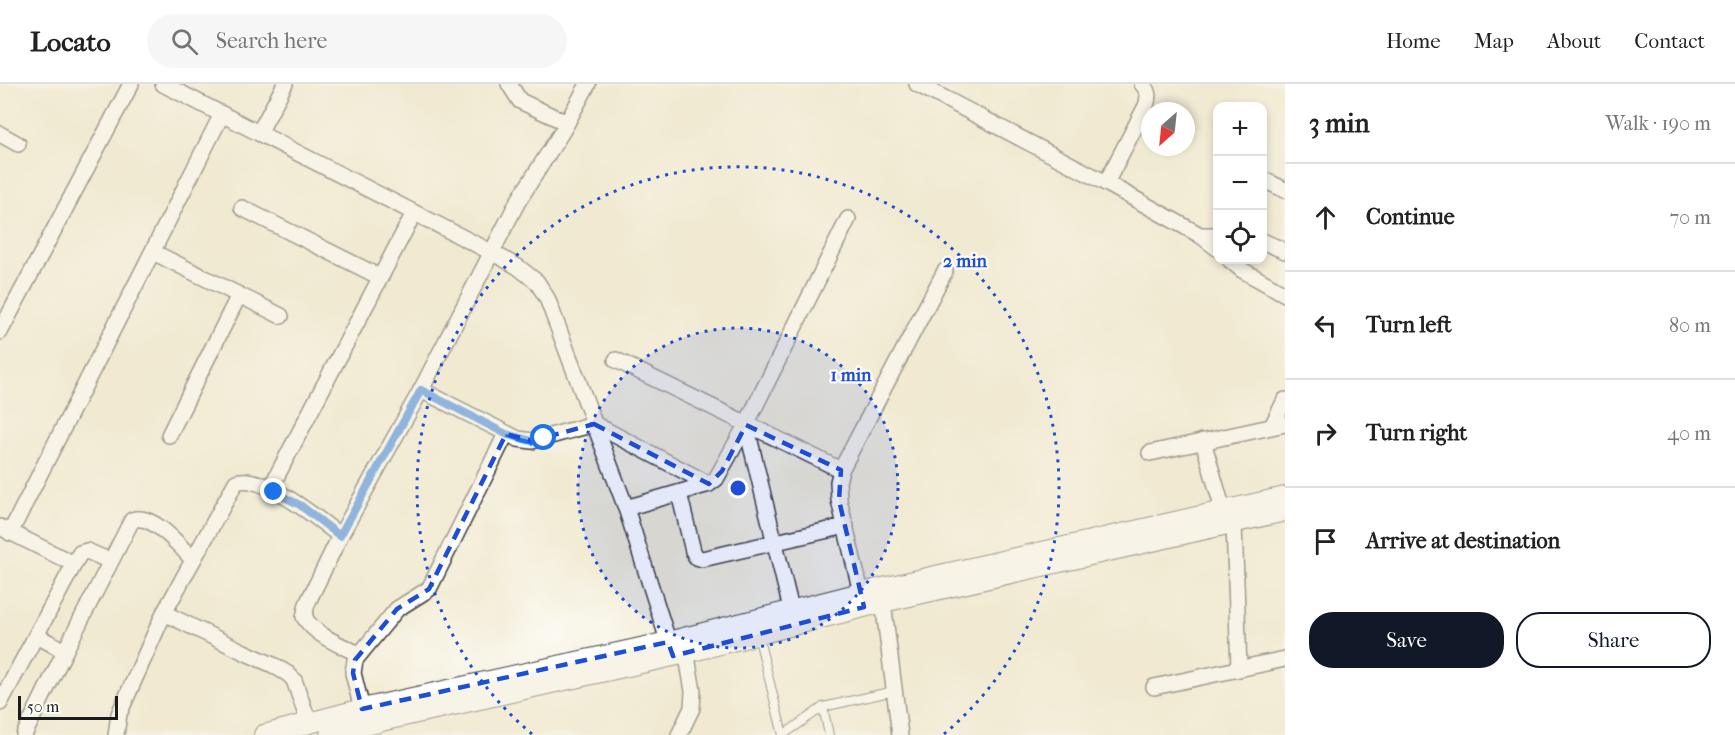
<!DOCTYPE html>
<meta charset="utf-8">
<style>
body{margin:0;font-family:"IM FELL French Canon",serif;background:#f6f6f6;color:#222}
.controls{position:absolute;right:18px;top:18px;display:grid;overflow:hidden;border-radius:12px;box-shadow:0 3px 9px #0003}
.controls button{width:54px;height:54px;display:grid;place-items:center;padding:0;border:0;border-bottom:2px solid #e0e0e0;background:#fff;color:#222;font:30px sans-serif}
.compass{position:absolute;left:1141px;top:18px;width:54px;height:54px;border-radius:50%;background:#fff;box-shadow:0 3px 9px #0003;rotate:207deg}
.scale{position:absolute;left:18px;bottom:15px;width:100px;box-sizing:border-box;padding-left:6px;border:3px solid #1c1c1c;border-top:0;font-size:16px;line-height:21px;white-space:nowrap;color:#1c1c1c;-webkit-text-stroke:4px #fdfcf7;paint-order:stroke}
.stop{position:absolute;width:18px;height:18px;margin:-14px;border:4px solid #1a73e8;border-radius:50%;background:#fff}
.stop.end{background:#1a73e8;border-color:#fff;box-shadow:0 2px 6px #0008}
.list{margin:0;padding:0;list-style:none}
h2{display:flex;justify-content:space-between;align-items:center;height:78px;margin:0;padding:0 24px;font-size:26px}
h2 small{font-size:20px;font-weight:400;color:#767676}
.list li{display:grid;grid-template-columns:39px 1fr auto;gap:18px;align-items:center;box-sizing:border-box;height:108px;padding:0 24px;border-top:2px solid #e0e0e0}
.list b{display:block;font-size:22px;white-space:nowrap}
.list em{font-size:20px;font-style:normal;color:#767676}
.actions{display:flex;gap:12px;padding:18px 24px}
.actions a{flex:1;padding:14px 0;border:2px solid #111827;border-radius:24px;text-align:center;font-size:21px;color:#111827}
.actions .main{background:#111827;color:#fff}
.icon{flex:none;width:33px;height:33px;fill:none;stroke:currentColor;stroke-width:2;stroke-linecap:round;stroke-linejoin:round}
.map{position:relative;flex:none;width:1285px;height:651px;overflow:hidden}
header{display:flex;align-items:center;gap:36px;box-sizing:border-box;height:84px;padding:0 30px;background:#fff;border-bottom:2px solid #e0e0e0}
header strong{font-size:28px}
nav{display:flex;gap:33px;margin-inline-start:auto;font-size:21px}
.search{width:420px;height:54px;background:#f6f6f6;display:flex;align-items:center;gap:15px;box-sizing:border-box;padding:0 21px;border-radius:33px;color:#767676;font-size:22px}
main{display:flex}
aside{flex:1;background:#fff}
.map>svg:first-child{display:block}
</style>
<header>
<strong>Locato</strong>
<div class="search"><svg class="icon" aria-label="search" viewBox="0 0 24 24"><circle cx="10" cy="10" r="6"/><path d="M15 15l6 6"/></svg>Search here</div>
<nav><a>Home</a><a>Map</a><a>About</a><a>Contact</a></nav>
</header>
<main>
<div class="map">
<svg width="1285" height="651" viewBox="0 0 1285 651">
<rect width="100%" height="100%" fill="#fdfcf7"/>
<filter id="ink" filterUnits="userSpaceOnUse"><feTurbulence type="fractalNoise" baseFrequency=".0167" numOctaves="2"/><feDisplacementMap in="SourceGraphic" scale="12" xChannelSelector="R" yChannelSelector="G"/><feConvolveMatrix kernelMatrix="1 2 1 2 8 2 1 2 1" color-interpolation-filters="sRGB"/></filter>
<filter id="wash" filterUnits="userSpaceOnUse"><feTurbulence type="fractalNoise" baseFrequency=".008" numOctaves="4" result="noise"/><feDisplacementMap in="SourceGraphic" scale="24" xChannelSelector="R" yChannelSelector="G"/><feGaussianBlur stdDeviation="1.35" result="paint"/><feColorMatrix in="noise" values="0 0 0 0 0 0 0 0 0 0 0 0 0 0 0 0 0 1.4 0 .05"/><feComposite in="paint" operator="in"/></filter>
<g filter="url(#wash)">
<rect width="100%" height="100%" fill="#f1ead1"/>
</g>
<g filter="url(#ink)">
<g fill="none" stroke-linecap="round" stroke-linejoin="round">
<defs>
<g id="service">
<path d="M758 551 783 651"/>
<path d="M823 623 829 651"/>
<path d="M783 651 823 623 894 607"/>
</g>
<g id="minor">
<path d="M163 0 493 169 518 183 537 198 547 214 626 424 671 566"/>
<path d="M509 0 520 17 567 39"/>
<path d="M917 0 1106 99 1200 151H1218"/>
<path d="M259 49 285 0"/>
<path d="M0 50 18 60"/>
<path d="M1264 96 1285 106"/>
<path d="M1106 99 1146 22C1149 13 1149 7 1142 0"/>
<path d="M242 124 380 193"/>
<path d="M1200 151 1218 165"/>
<path d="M1262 157 1285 167"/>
<path d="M153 168 281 232"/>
<path d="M1230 176 1242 186 1285 210"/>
<path d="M0 248 131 0"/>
<path d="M616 276 841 386"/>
<path d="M421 306 518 355 532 357 594 340 709 400"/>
<path d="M746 341 791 525"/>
<path d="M1272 342 1285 316"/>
<path d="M169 351 239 211"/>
<path d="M1203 357 1223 426"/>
<path d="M1150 369 1285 340"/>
<path d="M270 405 414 129"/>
<path d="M679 409 693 467 696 473 702 475 846 442"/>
<path d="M626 424 709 400 716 395 746 341 848 135"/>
<path d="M1234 439 1239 585"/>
<path d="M0 443 74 480"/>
<path d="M10 449 222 30"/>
<path d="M863 517 839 416 838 398 841 386 945 187"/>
<path d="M883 518 900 651"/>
<path d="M164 529 244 568 273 581 288 590 294 596 309 639"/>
<path d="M65 567 132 436C152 428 181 463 193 476"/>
<path d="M359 570C340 561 316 552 304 533L307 520 340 452 421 306 517 119 563 46 588 0"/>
<path d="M1154 603 1285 575"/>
<path d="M0 619 80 469 87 467 110 477"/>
<path d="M362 625 353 589 355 576 397 525 429 505 506 350"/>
<path d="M24 651 65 567 37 552"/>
<path d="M116 651 119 630 164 529 236 398C261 388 320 436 340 452"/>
<path d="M679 651 692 624 693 607 686 567"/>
</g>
<g id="tertiary">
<path d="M264 651 362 625 668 558 861 509 1285 413"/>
<path d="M330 651 381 637 673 572 883 518 1285 427"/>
</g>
</defs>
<use href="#service" stroke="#3c3b37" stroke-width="10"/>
<use href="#minor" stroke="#3c3b37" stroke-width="18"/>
<use href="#tertiary" stroke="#3c3b37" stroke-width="22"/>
<use href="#service" stroke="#fff" stroke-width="8"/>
<use href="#minor" stroke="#fff" stroke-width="15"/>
<use href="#tertiary" stroke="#fff" stroke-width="20"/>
</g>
</g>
<g fill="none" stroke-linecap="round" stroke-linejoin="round" filter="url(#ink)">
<path stroke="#1a73e8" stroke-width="8" d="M274 408 300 421 340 452 421 306 506 350 532 357 544 354"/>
</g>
<path d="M0 0H1285V651H0ZM594 340 709 400 722 387 746 341 841 386 839 416 864 523 673 572 668 558 362 625 353 589 355 576 397 525 429 505 506 350 532 357Z" fill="#f1ead1" fill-opacity=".55" fill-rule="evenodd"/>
<path fill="none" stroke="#1d4ed8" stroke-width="4.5" stroke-dasharray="12 8" stroke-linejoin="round" d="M594 340 709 400 722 387 746 341 841 386 839 416 864 523 673 572 668 558 362 625 353 589 355 576 397 525 429 505 506 350 532 357Z"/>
<circle cx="738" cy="404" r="160" fill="#1d4ed8" fill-opacity=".12"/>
<g fill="none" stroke="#1d4ed8" stroke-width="3" stroke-dasharray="3 6">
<circle cx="738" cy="404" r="160"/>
<path d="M532 650A321 321 0 1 1 944 650"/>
</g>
<circle cx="738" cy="404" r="9" fill="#1d4ed8" stroke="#fdfcf7" stroke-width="3"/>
<g font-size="18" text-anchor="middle" font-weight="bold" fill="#1d4ed8" stroke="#fdfcf7" stroke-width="4.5" stroke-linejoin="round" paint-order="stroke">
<text x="965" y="183">2 min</text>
<text x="851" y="297">1 min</text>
</g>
</svg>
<div class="controls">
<button>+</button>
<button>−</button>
<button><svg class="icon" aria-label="locate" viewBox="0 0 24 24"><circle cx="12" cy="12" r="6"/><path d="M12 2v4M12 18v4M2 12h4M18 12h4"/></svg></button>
</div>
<svg class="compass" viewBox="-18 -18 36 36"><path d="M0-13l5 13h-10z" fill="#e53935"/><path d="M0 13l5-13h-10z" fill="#767676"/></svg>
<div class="scale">50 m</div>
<div class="stop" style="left:544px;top:354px"></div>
<div class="stop end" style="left:274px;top:408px"></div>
</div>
<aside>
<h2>3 min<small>Walk · 190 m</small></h2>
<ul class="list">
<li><svg class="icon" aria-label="ahead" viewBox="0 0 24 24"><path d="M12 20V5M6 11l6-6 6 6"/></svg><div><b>Continue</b></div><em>70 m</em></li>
<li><svg class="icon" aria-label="left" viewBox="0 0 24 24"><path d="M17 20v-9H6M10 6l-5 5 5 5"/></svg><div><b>Turn left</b></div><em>80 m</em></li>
<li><svg class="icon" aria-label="right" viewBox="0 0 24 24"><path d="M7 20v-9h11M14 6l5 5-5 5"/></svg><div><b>Turn right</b></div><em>40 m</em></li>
<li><svg class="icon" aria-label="arrive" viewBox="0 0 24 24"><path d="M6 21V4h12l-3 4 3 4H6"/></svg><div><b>Arrive at destination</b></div></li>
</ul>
<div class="actions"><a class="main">Save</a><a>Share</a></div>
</aside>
</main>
